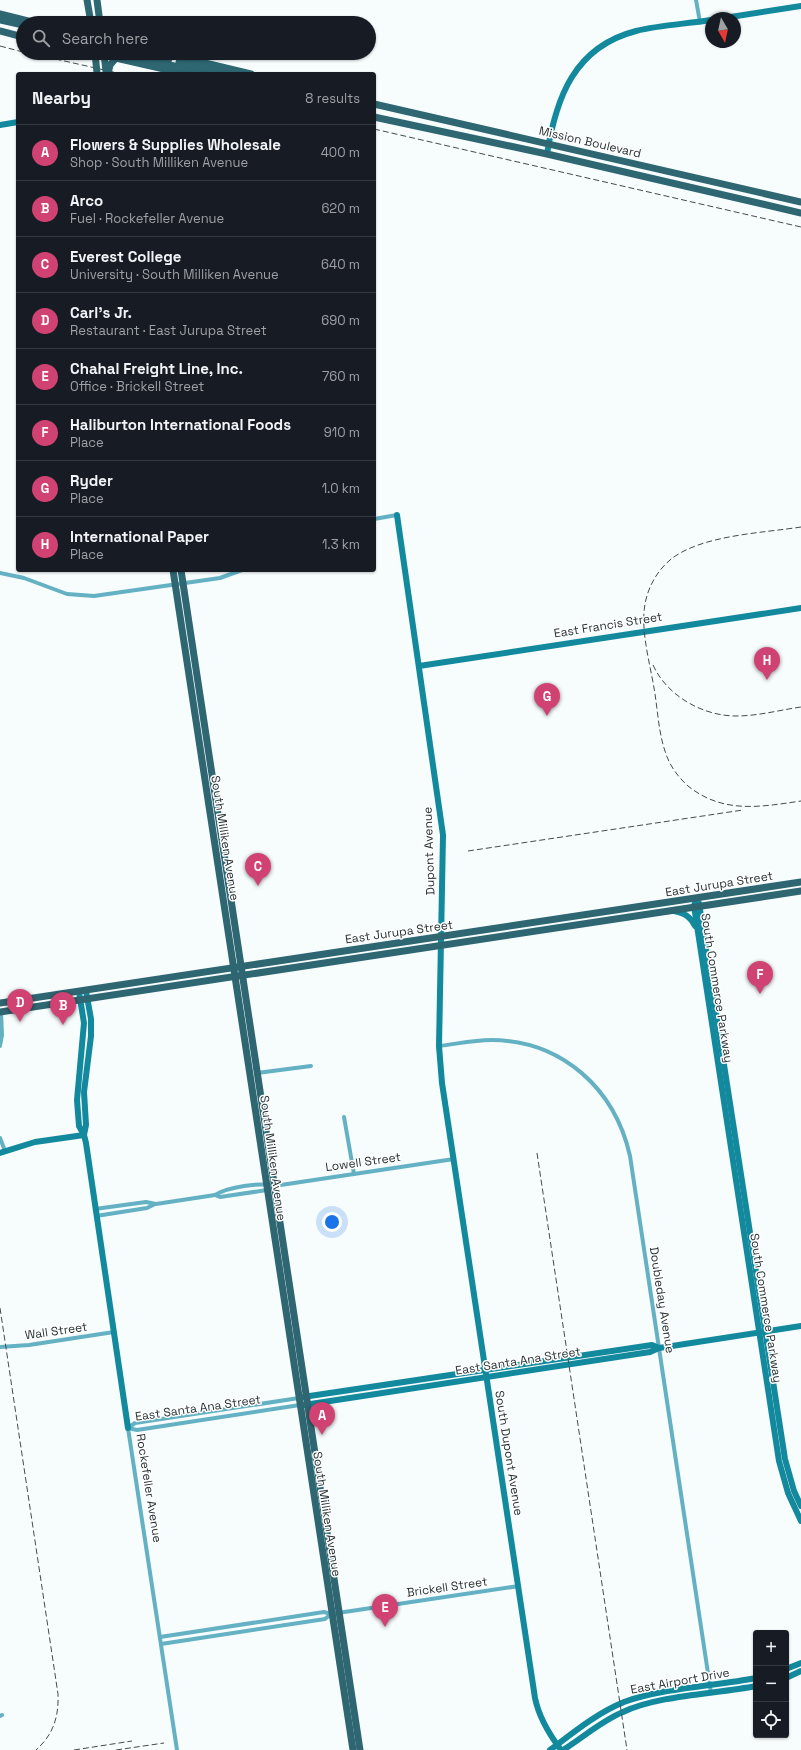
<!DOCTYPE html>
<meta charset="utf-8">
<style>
body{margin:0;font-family:"Space Grotesk",sans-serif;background:#20242c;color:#f1f3f6}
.controls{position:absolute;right:12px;bottom:12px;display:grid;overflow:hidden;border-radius:4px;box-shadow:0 1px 3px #0004}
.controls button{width:36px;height:36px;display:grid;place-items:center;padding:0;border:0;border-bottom:1px solid #363941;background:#171b24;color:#f1f3f6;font:20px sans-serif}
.compass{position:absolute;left:705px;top:12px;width:36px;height:36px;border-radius:50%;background:#171b24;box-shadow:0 1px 3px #0004;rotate:171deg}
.you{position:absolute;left:332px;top:1222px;width:14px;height:14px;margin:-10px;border:3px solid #fff;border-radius:50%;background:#1a73e8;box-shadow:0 0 0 6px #1a73e833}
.badge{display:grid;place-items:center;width:26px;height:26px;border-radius:50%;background:#cf4272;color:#fff;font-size:13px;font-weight:700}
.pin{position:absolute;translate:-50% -33px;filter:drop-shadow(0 1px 2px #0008)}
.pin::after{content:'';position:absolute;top:21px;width:14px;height:12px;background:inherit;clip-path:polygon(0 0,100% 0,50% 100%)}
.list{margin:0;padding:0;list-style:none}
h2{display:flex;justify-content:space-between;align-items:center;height:52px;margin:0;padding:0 16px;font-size:17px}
h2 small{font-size:13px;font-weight:400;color:#9ea1a6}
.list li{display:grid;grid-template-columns:26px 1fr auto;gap:12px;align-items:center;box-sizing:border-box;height:56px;padding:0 16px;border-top:1px solid #363941}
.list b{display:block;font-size:15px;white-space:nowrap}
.list p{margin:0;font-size:13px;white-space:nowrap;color:#9ea1a6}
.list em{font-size:13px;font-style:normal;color:#9ea1a6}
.icon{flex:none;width:22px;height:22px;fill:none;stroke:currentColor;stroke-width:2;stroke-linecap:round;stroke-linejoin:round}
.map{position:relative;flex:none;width:801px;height:1750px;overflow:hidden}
.search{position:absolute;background:#171b24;box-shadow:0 1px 3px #0004;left:16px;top:16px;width:360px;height:44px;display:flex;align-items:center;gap:10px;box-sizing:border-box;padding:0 14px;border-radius:22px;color:#9ea1a6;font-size:15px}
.panel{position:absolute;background:#171b24;box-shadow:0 1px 3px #0004;left:16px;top:72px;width:360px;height:500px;border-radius:4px}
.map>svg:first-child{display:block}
</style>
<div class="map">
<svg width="801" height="1750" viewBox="0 0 801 1750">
<rect width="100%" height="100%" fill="#f7fcfd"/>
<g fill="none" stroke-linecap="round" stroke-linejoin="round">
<g stroke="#63b1c3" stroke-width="4">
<path d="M696 0 700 22"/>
<path d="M374 519 397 515"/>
<path d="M0 573 24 578 67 594 94 596 220 578 242 570"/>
<path d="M0 1046 2 1035 1 1012"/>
<path d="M439 1046C456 1044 474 1040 491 1040 562 1040 615 1089 630 1156L711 1693"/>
<path d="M257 1073 311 1066"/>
<path d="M344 1117 354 1174"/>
<path d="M0 1138 5 1151"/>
<path d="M215 1195 220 1197 267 1190 274 1186"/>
<path d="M95 1209 146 1202 156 1204 215 1195C228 1187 260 1182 274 1186L454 1159"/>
<path d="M96 1216 147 1208 155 1204"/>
<path d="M0 1347 29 1345 114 1332"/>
<path d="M128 1428 177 1750"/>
<path d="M128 1428 137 1430 300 1405"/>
<path d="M128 1428 135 1423 299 1398"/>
<path d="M160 1637 324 1612 331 1614 519 1586"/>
<path d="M161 1644 325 1619 331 1614"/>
<path d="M0 1716 2 1715"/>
</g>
<g stroke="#13899e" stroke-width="6">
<path d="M724 18 801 6"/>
<path d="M0 125 18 122"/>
<path d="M547 154C556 98 574 47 636 31 660 25 686 24 711 20"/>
<path d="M397 515 443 835 439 1046 442 1083 535 1698C539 1718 549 1734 561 1750"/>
<path d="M419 666 801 608"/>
<path d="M696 899 694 906 779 1461 788 1493 801 1521"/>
<path d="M699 903 785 1459 794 1491 801 1506"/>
<path d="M674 911C684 913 690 916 695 926"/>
<path d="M79 992 84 1023 77 1100 79 1126 84 1135 86 1143 128 1428"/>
<path d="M84 1135 86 1125 84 1092 91 1036V1019L86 991"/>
<path d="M0 1153 35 1142 84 1135"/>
<path d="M303 1397 652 1345 659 1348"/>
<path d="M304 1405 650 1352 659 1348 801 1326"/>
<path d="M786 1669 801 1663"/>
<path d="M786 1678 801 1671"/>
<path d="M550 1750C574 1732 597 1713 624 1702 662 1688 715 1686 756 1678"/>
<path d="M563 1750C584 1737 601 1721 623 1712 659 1695 716 1694 756 1686"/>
</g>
<g stroke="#2e6672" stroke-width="7">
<path d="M87 0 91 23"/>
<path d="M97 0 100 23"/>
<path d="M0 14 36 23"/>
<path d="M0 20 23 25"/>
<path d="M0 31 23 37"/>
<path d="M94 53 186 74"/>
<path d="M117 53 209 74"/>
<path d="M143 53 169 59"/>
<path d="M163 53 251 74"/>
<path d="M179 62 229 74"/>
<path d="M374 104 801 202"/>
<path d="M374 117 547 154 801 213"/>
<path d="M173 570 353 1750"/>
<path d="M181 570 360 1750"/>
<path d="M0 1003 801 882"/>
<path d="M0 1012 801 891"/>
</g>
<g stroke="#424c4e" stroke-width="1" stroke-dasharray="6 3" stroke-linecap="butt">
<path d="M0 46 23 52"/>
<path d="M29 53 122 74"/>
<path d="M374 129 801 227"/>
<path d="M801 527C763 533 700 535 670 560 657 571 648 587 645 604 640 631 651 667 655 694 658 714 659 735 666 754 670 766 678 777 688 786 723 814 760 807 801 801"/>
<path d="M653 665C667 696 703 716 736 716 758 716 780 710 801 707"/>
<path d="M468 851 743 810"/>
<path d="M537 1153 627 1750"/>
<path d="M0 1308 58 1694C59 1717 53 1735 36 1750"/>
<path d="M74 1750 132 1741"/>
<path d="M116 1750 164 1743"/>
</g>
<g stroke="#2e6672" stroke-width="7">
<path d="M95 53 97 73"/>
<path d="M104 53 106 72"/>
<path d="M108 74 110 65 116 58H138"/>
</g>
</g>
<g text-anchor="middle" stroke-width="3" stroke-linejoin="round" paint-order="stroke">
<g font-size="12" fill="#263133" stroke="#fff">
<text transform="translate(590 142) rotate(13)" y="4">Mission Boulevard</text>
<text transform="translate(608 625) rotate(-9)" y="4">East Francis Street</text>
<text transform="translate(225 838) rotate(81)" y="4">South Milliken Avenue</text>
<text transform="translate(429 851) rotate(-92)" y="4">Dupont Avenue</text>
<text transform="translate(719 884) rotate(-9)" y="4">East Jurupa Street</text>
<text transform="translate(399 932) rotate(-8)" y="4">East Jurupa Street</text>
<text transform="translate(717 988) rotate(81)" y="4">South Commerce Parkway</text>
<text transform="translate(273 1158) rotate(82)" y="4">South Milliken Avenue</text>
<text transform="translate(363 1162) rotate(-8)" y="4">Lowell Street</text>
<text transform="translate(662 1300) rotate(81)" y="4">Doubleday Avenue</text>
<text transform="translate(766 1308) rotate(81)" y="4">South Commerce Parkway</text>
<text transform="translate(56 1331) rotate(-8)" y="4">Wall Street</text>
<text transform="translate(518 1361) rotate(-9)" y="4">East Santa Ana Street</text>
<text transform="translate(198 1408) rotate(-8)" y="4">East Santa Ana Street</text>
<text transform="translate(509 1453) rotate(81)" y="4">South Dupont Avenue</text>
<text transform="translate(149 1488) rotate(81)" y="4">Rockefeller Avenue</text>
<text transform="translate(327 1514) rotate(81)" y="4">South Milliken Avenue</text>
<text transform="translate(447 1587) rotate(-8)" y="4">Brickell Street</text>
<text transform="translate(680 1681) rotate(-10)" y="4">East Airport Drive</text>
</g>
</g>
</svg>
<div class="controls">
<button>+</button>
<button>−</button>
<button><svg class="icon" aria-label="locate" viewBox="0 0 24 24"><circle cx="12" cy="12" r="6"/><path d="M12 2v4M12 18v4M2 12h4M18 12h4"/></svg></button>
</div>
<svg class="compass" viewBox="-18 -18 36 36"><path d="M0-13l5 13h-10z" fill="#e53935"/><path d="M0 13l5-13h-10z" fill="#9ea1a6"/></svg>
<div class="you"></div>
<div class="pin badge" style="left:322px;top:1435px">A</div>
<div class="pin badge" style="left:63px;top:1025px">B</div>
<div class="pin badge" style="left:258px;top:886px">C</div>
<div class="pin badge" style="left:20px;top:1022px">D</div>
<div class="pin badge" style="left:385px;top:1627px">E</div>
<div class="pin badge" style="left:760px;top:994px">F</div>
<div class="pin badge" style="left:547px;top:716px">G</div>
<div class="pin badge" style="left:767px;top:680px">H</div>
<div class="search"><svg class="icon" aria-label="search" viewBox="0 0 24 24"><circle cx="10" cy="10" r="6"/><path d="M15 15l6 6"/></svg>Search here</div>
<section class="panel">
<h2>Nearby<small>8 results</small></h2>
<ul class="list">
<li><span class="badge">A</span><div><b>Flowers &amp; Supplies Wholesale</b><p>Shop · South Milliken Avenue</p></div><em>400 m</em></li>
<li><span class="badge">B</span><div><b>Arco</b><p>Fuel · Rockefeller Avenue</p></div><em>620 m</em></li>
<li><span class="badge">C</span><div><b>Everest College</b><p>University · South Milliken Avenue</p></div><em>640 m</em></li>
<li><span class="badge">D</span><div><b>Carl's Jr.</b><p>Restaurant · East Jurupa Street</p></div><em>690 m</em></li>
<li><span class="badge">E</span><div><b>Chahal Freight Line, Inc.</b><p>Office · Brickell Street</p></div><em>760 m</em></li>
<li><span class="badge">F</span><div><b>Haliburton International Foods</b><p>Place</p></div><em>910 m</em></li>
<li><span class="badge">G</span><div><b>Ryder</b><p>Place</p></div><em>1.0 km</em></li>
<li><span class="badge">H</span><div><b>International Paper</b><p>Place</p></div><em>1.3 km</em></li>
</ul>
</section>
</div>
